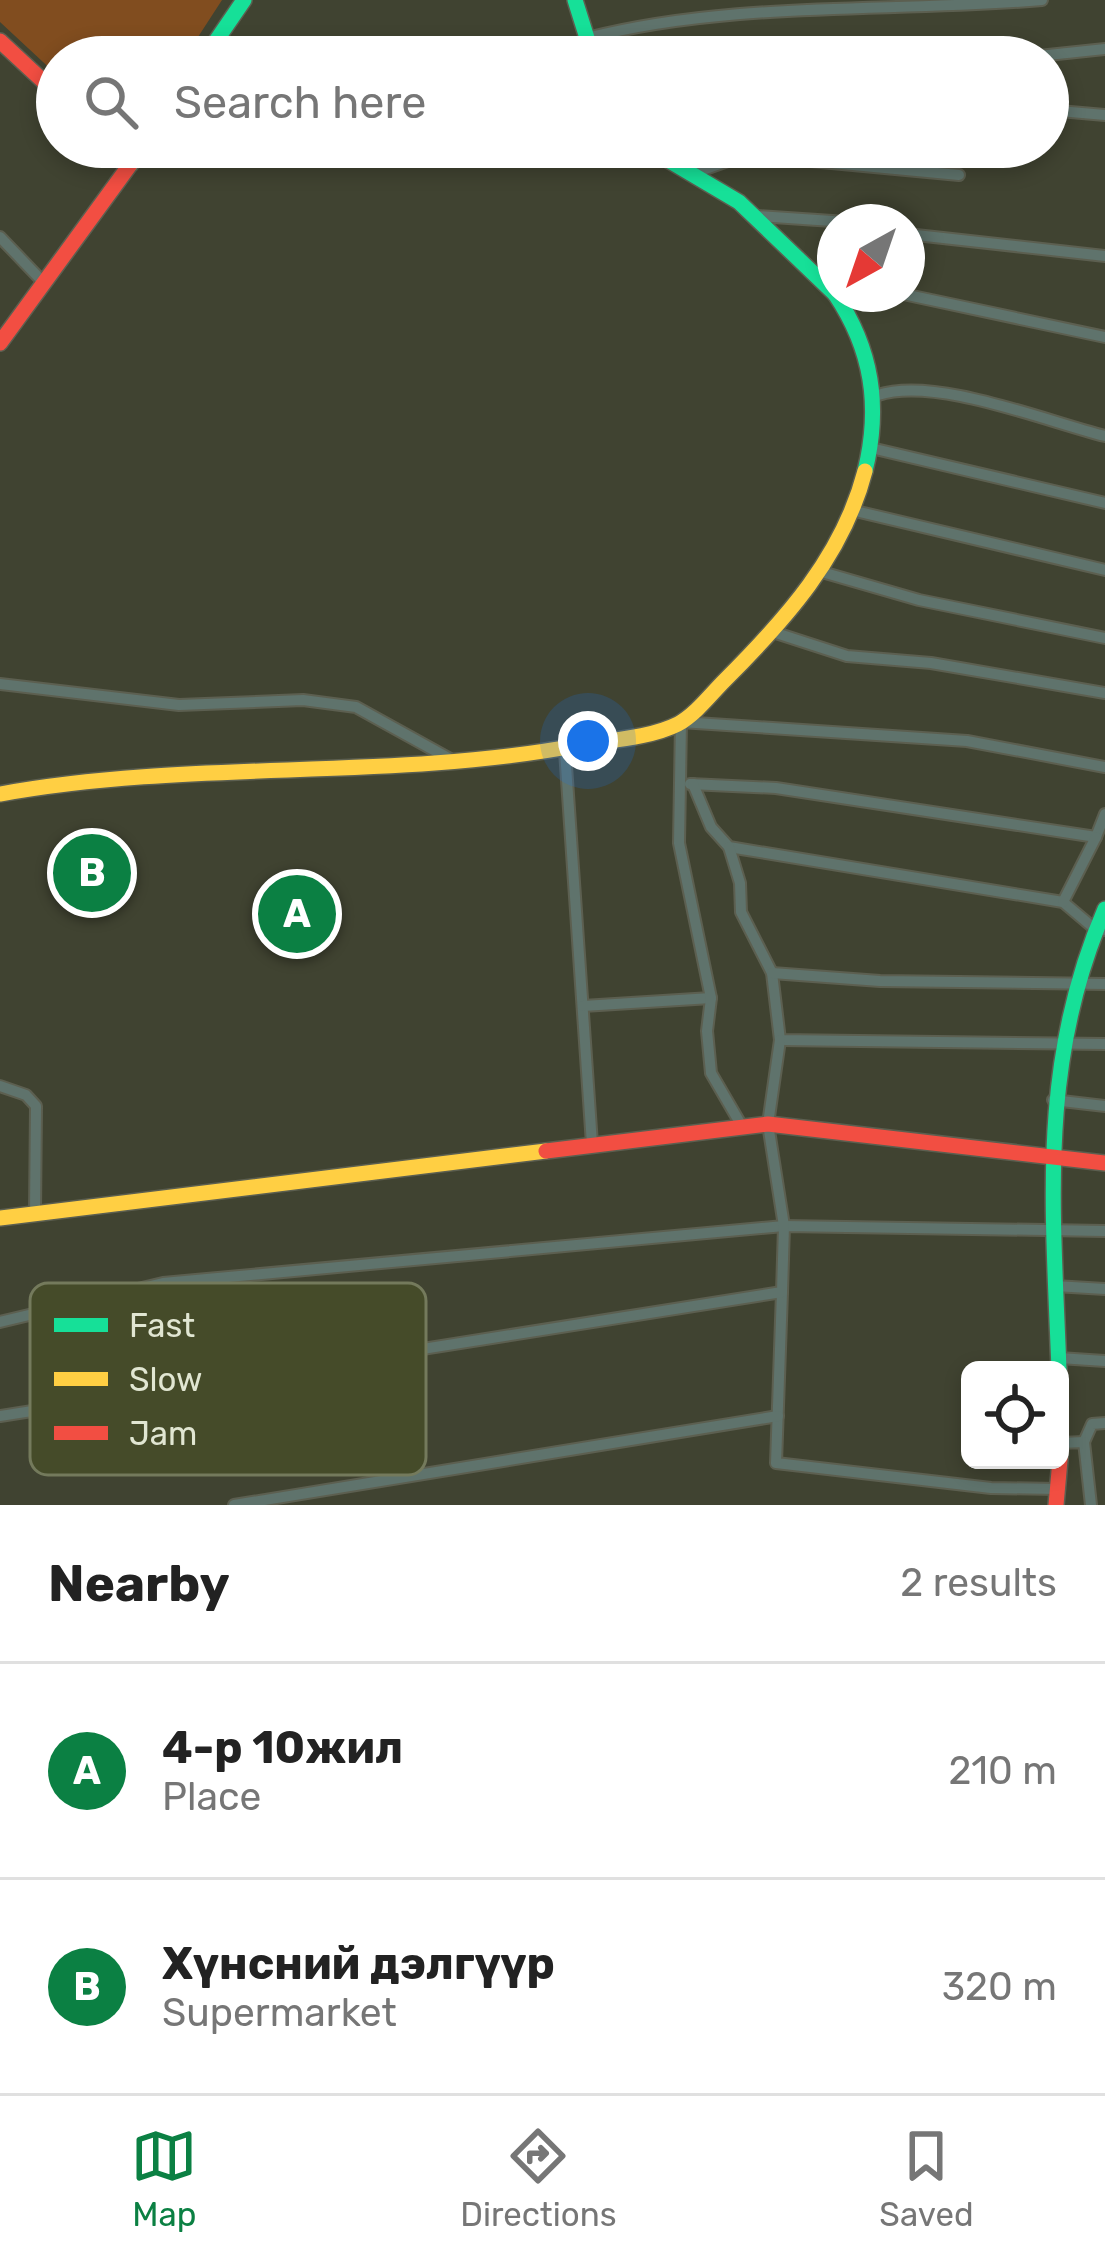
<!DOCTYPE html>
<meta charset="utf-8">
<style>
body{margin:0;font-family:Rubik,sans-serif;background:#f6f6f6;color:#222}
.controls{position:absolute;right:36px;bottom:36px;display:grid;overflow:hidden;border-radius:18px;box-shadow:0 6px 18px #0003}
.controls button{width:108px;height:108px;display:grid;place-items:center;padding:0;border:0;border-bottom:3px solid #e0e0e0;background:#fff;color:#222;font:60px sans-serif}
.compass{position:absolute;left:817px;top:204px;width:108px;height:108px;border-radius:50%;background:#fff;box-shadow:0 6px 18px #0003;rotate:220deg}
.you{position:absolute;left:588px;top:741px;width:42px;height:42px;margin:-30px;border:9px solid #fff;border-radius:50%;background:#1a73e8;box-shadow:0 0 0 18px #1a73e833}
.badge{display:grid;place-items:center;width:78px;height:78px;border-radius:50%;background:#0b8043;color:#fff;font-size:39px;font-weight:700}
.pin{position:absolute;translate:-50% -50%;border:6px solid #fff;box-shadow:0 3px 12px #0006}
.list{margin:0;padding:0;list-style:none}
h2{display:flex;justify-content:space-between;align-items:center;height:156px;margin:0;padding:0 48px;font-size:51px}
h2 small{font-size:39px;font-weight:400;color:#767676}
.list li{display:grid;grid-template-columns:78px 1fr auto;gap:36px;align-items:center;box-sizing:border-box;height:216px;padding:0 48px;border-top:3px solid #e0e0e0}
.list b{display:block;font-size:45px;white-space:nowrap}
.list p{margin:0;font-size:39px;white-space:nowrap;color:#767676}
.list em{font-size:39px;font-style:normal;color:#767676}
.icon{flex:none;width:66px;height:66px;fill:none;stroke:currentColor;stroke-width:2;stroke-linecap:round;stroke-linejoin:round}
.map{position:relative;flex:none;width:1105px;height:1505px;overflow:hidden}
.search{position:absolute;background:#fff;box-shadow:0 6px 18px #0003;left:36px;right:36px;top:36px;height:132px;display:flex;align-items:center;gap:30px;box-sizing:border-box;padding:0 42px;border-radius:66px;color:#767676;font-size:45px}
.sheet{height:588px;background:#fff}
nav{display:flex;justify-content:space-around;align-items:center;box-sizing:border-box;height:168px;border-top:3px solid #e0e0e0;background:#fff;font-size:33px;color:#767676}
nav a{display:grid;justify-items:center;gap:6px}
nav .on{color:#0b8043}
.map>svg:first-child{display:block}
</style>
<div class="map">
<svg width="1105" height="1505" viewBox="0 0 1105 1505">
<rect width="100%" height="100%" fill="#404331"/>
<path fill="#814d1f" d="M0 0H222L185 57H57V75L0 22Z"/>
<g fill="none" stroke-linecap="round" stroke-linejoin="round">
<defs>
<g id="street">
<path d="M587 38C737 0 890 13 1042 0"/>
<path d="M1029 57 1105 49"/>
<path d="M1048 110 1105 115"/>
<path d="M697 172 745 155 959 175"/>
<path d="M758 216 847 222"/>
<path d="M907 234 1105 256"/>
<path d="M0 237 44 283"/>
<path d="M903 294 1105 337"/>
<path d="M878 395C935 376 1045 421 1105 436"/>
<path d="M871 448 1105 503"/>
<path d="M851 510 1105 570"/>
<path d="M822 572 919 600 1105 638"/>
<path d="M776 633 847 656 931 663 1105 693"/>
<path d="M0 684 179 705 303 700 356 707 450 759"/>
<path d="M565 751 592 1144"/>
<path d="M690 784 776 788 1096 837 1105 814"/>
<path d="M693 784 711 827 729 847 1063 902 1095 929 1105 930"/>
<path d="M729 847 740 883 741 912 772 973 780 1040 1105 1044"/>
<path d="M1063 902 1096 837"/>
<path d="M772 973 880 981 1105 984"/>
<path d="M583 1006 711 998"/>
<path d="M0 1086 26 1095 36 1106 35 1213"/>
<path d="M1053 1100 1105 1106"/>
<path d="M743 1128 711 1073 707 1031 711 998 679 843 681 722 967 741 1105 767"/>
<path d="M1055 1286 1105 1289"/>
<path d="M782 1292 776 1463 991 1488 1058 1489"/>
<path d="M0 1322 163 1283 784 1226 1105 1231"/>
<path d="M1059 1358 1105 1361"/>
<path d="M0 1416 782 1292 784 1226 768 1124 780 1040"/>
<path d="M1084 1442 1092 1424 1105 1423"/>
<path d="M1061 1443 1084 1442 1091 1505"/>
<path d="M234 1505 778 1416"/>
</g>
<g id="fast">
<path d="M575 0 593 57"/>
<path d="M205 57 244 0"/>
<path d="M113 147 131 164"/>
<path d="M646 147 739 202 835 294"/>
<path d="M835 294C872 349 881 406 865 471"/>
<path d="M1059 1370C1053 1207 1038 1063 1105 909"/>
</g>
<g id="slow">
<path d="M0 794C192 759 389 781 580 745 611 740 650 738 678 724 696 714 710 695 725 680 785 620 843 556 865 471"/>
<path d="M0 1218 546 1151"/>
</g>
<g id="jam">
<path d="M0 41 57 94"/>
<path d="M0 343 143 147"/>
<path d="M546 1151 768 1124 1105 1163"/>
<path d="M1060 1405V1458"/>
<path d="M1056 1505 1060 1460"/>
</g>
</defs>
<use href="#street" stroke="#5c5f50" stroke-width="14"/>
<use href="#fast" stroke="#5c5f50" stroke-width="18"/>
<use href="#slow" stroke="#5c5f50" stroke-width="18"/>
<use href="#jam" stroke="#5c5f50" stroke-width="18"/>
<use href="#street" stroke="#5f736c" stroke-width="10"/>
<use href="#fast" stroke="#16e098" stroke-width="15"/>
<use href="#slow" stroke="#ffcf43" stroke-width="15"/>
<use href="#jam" stroke="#f24e42" stroke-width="15"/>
</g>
<rect x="30" y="1283" width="396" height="192" rx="18" fill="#454b29" stroke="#747a5c" stroke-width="3"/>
<rect x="54" y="1318" width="54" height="14" fill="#16e098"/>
<rect x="54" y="1372" width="54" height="14" fill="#ffcf43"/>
<rect x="54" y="1426" width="54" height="14" fill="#f24e42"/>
<g font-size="33" fill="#e1e6d2">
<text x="129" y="1337">Fast</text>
<text x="129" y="1391">Slow</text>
<text x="129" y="1445">Jam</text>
</g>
</svg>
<div class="controls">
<button><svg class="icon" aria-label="locate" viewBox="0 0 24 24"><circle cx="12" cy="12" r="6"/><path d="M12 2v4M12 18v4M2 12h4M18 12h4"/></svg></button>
</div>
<svg class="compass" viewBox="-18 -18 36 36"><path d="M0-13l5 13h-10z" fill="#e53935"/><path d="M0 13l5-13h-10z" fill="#767676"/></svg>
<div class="you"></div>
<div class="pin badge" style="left:297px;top:914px">A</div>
<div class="pin badge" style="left:92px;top:873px">B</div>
<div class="search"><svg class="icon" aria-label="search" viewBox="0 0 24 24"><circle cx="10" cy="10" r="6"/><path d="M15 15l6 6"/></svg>Search here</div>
</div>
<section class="sheet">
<h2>Nearby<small>2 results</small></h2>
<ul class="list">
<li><span class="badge">A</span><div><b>4-р 10жил</b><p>Place</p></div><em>210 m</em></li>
<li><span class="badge">B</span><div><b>Хүнсний дэлгүүр</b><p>Supermarket</p></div><em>320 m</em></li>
</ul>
</section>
<nav>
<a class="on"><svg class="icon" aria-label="map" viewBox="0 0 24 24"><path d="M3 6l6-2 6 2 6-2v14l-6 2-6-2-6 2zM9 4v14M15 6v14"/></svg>Map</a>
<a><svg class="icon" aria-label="directions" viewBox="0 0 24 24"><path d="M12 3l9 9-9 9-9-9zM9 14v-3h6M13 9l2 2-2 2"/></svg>Directions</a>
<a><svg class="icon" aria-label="saved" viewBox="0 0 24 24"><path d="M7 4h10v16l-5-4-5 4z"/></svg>Saved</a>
</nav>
